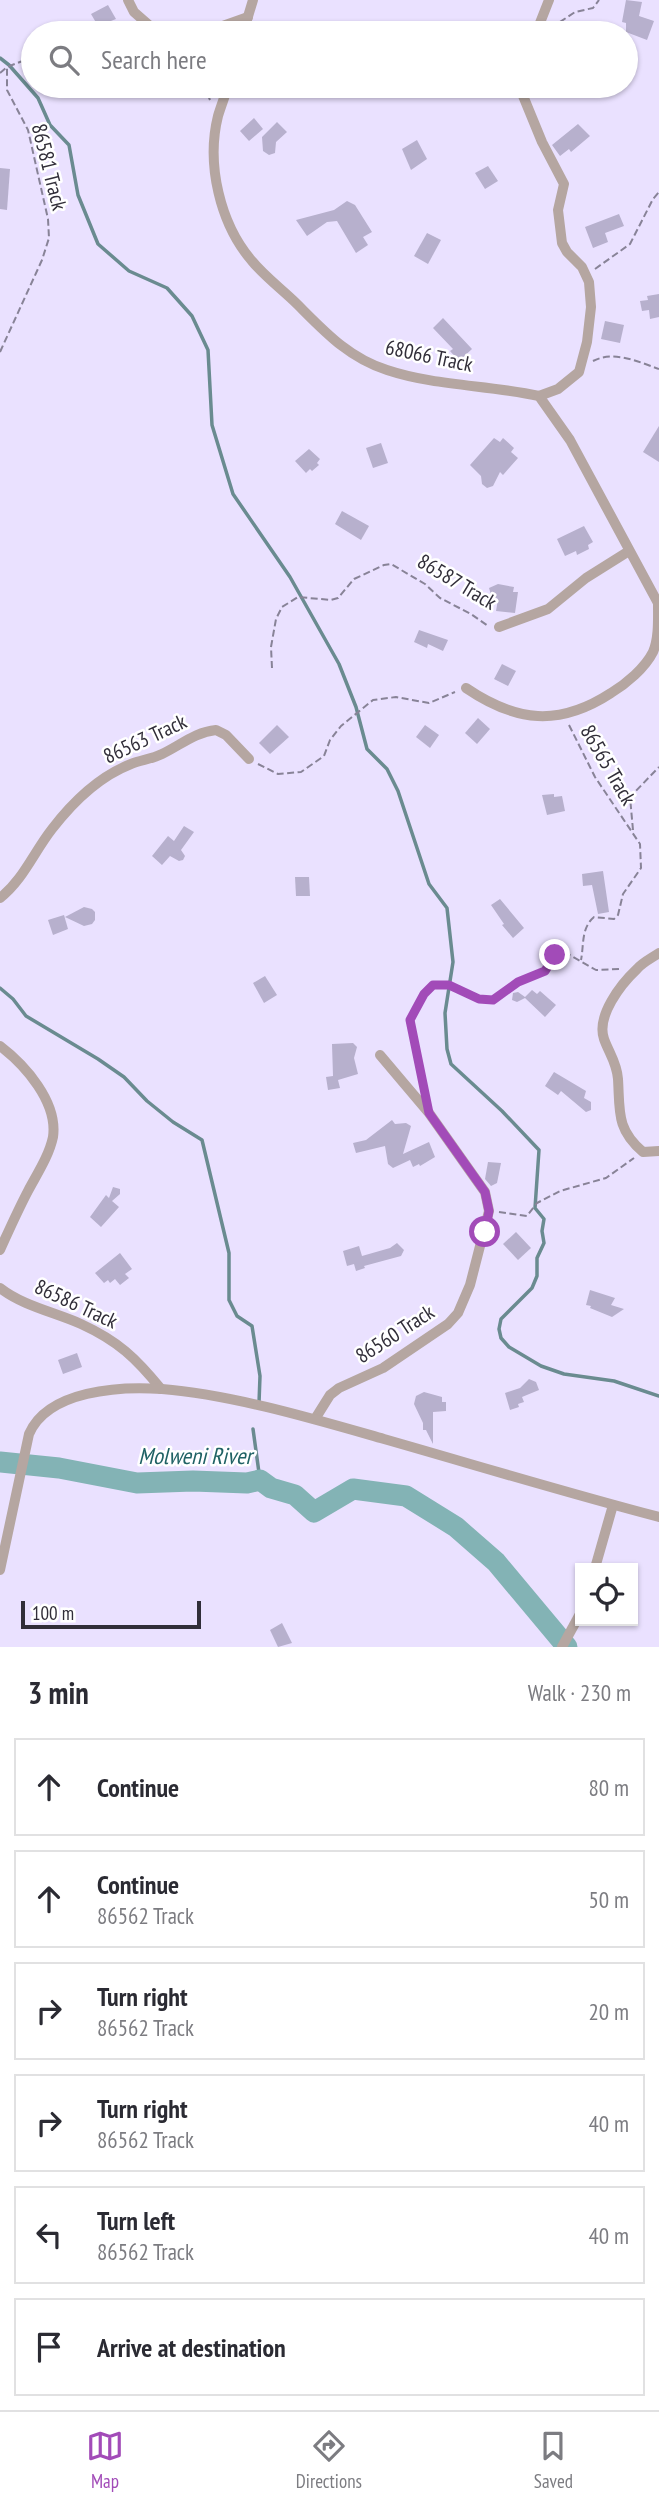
<!DOCTYPE html>
<meta charset="utf-8">
<style>
body{margin:0;font-family:"PT Sans Narrow",sans-serif;background:#f2f2f3;color:#2b2b33}
.controls{position:absolute;right:21px;bottom:21px;display:grid;overflow:hidden;border-radius:0px;box-shadow:0 2px 5px #0004}
.controls button{width:63px;height:63px;display:grid;place-items:center;padding:0;border:0;border-bottom:2px solid #e1e1e2;background:#fff;color:#2b2b33;font:35px sans-serif}
.scale{position:absolute;left:21px;bottom:18px;width:180px;box-sizing:border-box;padding-left:7px;border:4px solid #312e39;border-top:0;font-size:19px;line-height:24px;white-space:nowrap;color:#312e39;-webkit-text-stroke:5px #fff;paint-order:stroke}
.stop{position:absolute;width:21px;height:21px;margin:-16px;border:5px solid #a24bb8;border-radius:50%;background:#fff}
.stop.end{background:#a24bb8;border-color:#fff;box-shadow:0 2px 7px #0008}
.list{margin:0;padding:0;list-style:none}
h2{display:flex;justify-content:space-between;align-items:center;height:91px;margin:0;padding:0 28px;font-size:30px}
h2 small{font-size:23px;font-weight:400;color:#7c7c81}
.list li{display:grid;grid-template-columns:46px 1fr auto;gap:21px;align-items:center;box-sizing:border-box;height:98px;margin:0 14px 14px;padding:0 14px;border:2px solid #e1e1e2;border-radius:0px}
.list b{display:block;font-size:26px;white-space:nowrap}
.list p{margin:0;font-size:23px;white-space:nowrap;color:#7c7c81}
.list em{font-size:23px;font-style:normal;color:#7c7c81}
.icon{flex:none;width:38px;height:38px;fill:none;stroke:currentColor;stroke-width:2;stroke-linecap:round;stroke-linejoin:round}
.map{position:relative;flex:none;width:659px;height:1647px;overflow:hidden}
.search{position:absolute;background:#fff;box-shadow:0 2px 5px #0004;left:21px;right:21px;top:21px;height:77px;display:flex;align-items:center;gap:18px;box-sizing:border-box;padding:0 24px;border-radius:38px;color:#7c7c81;font-size:26px}
.sheet{height:763px;background:#fff}
nav{display:flex;justify-content:space-around;align-items:center;box-sizing:border-box;height:98px;border-top:2px solid #e1e1e2;background:#fff;font-size:19px;color:#7c7c81}
nav a{display:grid;justify-items:center;gap:4px}
nav .on{color:#a24bb8}
.map>svg:first-child{display:block}
</style>
<div class="map">
<svg width="659" height="1647" viewBox="0 0 659 1647">
<rect width="100%" height="100%" fill="#eae1ff"/>
<g fill="none" stroke-linecap="round" stroke-linejoin="round">
<g stroke="#6a8b90" stroke-width="3.5">
<path d="M0 58 9 65 38 98 50 125 69 145 78 195 98 244 129 271 167 288 192 316 208 350 212 425 233 494 290 577 339 664 356 707 367 749 387 769 398 791 429 884 447 908 453 962 445 1013 447 1049 451 1064 502 1111 539 1150 535 1208 544 1219 542 1231 544 1243 537 1258V1276L532 1288 501 1319 499 1329 501 1338 509 1347 541 1366 564 1374 614 1381 659 1396"/>
<path d="M0 988 13 999 26 1016 98 1059 124 1077 147 1101 173 1122 202 1140 229 1253V1300L237 1316 252 1326 260 1376 259 1403"/>
<path d="M253 1429 260 1480"/>
</g>
<path stroke="#83b3b5" stroke-width="21" d="M0 1462 59 1468 137 1483 193 1481 247 1483 260 1480 271 1488 295 1495 314 1512 353 1489 406 1496 456 1527 496 1562 567 1647"/>
</g>
<g fill="#b7b0cd">
<path d="M626 0 642 2 639 16 654 21 647 40 626 32V23L622 22Z"/>
<path d="M108 5 116 19 98 26 91 14Z"/>
<path d="M254 118 263 129 249 141 240 131Z"/>
<path d="M277 122 287 132 276 142 275 153 269 155 263 151 262 137Z"/>
<path d="M578 124 590 136 571 152 569 149 560 156 552 145Z"/>
<path d="M417 140 427 159 411 170 402 149Z"/>
<path d="M488 166 498 181 485 189 475 173Z"/>
<path d="M0 168 10 169 7 210 0 209Z"/>
<path d="M347 201 355 205 372 232 363 237 368 245 356 253 337 221 327 222 307 236 296 220 334 210Z"/>
<path d="M619 214 624 226 605 233 608 242 593 248 585 227Z"/>
<path d="M427 233 441 240 428 264 414 256Z"/>
<path d="M659 294V317L650 319 649 310 642 311 640 301 648 300 647 296Z"/>
<path d="M443 318 472 349 459 361 450 351 453 349 433 328Z"/>
<path d="M605 321 624 325 620 343 601 339Z"/>
<path d="M659 426V462L643 452Z"/>
<path d="M494 438 500 442 503 438 514 448 511 452 518 458 503 475 500 472 493 486 487 488 482 484 481 476 470 465Z"/>
<path d="M381 443 388 463 373 468 366 448Z"/>
<path d="M309 449 320 459 317 463 319 465 312 471 310 469 306 473 295 461Z"/>
<path d="M342 511 369 526 361 540 335 524Z"/>
<path d="M584 526 593 542 588 545 589 549 577 555 576 551 565 556 557 539Z"/>
<path d="M498 584 514 587 513 592H518L515 613 496 611 498 599 491 595 489 588Z"/>
<path d="M419 630 448 640 443 651 428 644 427 648 414 642Z"/>
<path d="M502 664 516 671 508 686 494 679Z"/>
<path d="M478 718 490 729 477 744 465 733Z"/>
<path d="M277 725 289 737 270 754 259 743Z"/>
<path d="M425 725 439 735 430 748 416 737Z"/>
<path d="M554 794V797L562 796 565 811 547 815 542 795Z"/>
<path d="M184 826 194 832 181 850 185 856 183 860 179 861 170 856 162 865 152 856 168 836 174 841Z"/>
<path d="M603 871 609 912 598 914 592 885 583 886 582 874Z"/>
<path d="M295 877H309L310 896H296Z"/>
<path d="M500 899 524 928 513 938 502 925 504 924 491 905Z"/>
<path d="M84 907 92 909 95 912V920L92 924 84 926 65 917Z"/>
<path d="M64 915 68 929 53 935 48 920Z"/>
<path d="M265 976 277 995 264 1003 253 983Z"/>
<path d="M532 990 537 994 540 991 556 1005 545 1017 525 998 517 1002 512 1000 513 993 518 992 525 997Z"/>
<path d="M353 1043 357 1047 354 1058 358 1074 338 1080 340 1088 328 1090 326 1077 333 1076 332 1044Z"/>
<path d="M554 1072 586 1091 584 1098 591 1102V1110L586 1112 561 1091 558 1095 545 1086Z"/>
<path d="M392 1120 395 1124 406 1123 411 1126 403 1154 429 1142 435 1157 420 1166 419 1164 413 1167 410 1160 393 1168 388 1164 385 1146 356 1153 353 1143 366 1140Z"/>
<path d="M488 1162 501 1163 497 1183 491 1186 485 1179Z"/>
<path d="M113 1187 120 1189V1194L112 1201 119 1207 101 1227 90 1217 106 1195 109 1198Z"/>
<path d="M516 1232 531 1248 518 1260 503 1244Z"/>
<path d="M397 1243 404 1250 401 1256 364 1266 365 1268 356 1271 354 1264 347 1266 343 1251 359 1246 362 1256 390 1248Z"/>
<path d="M120 1253 132 1269 125 1274 129 1278 120 1285 115 1279 110 1283 108 1280 104 1283 95 1273Z"/>
<path d="M590 1290 615 1298 611 1305 624 1309 612 1317 590 1308 591 1306 586 1305Z"/>
<path d="M77 1353 82 1367 63 1374 58 1360Z"/>
<path d="M529 1379 536 1382 539 1390 522 1397 524 1402 518 1404 519 1407 510 1410 505 1393 520 1388Z"/>
<path d="M424 1392 442 1397V1402H446V1411L433 1412V1444L426 1430H423V1423L414 1404 416 1396Z"/>
<path d="M282 1623 292 1643 278 1647 270 1630Z"/>
</g>
<g fill="none" stroke-linecap="round" stroke-linejoin="round">
<g stroke="#888397" stroke-width="2" stroke-dasharray="7 3.5" stroke-linecap="butt">
<path d="M551 28 575 12 593 8 599 0"/>
<path d="M0 73 7 67 33 57"/>
<path d="M204 86 210 100"/>
<path d="M595 269 630 244 653 199 659 192"/>
<path d="M0 352 42 260 49 238 48 219 28 130 7 90V67"/>
<path d="M593 361C614 350 639 362 659 369"/>
<path d="M272 668 271 647 276 619 282 607 298 597 331 600 338 598 354 579 384 565 391 564 425 584 440 598 471 614 488 626"/>
<path d="M569 725 595 777 640 844 641 868 623 894 618 915 614 919 594 917C581 928 584 945 581 960"/>
<path d="M258 764 278 774 301 772 324 756 330 740 341 726 373 700 396 697 429 703 455 692"/>
<path d="M633 830 630 797 659 767"/>
<path d="M423 1087 410 1020 424 994 433 985H449L486 1002 493 1001 518 982 545 971 555 955 568 954 596 970 620 969"/>
<path d="M499 1212 527 1216 537 1203 560 1191 606 1178 634 1158"/>
</g>
<g stroke="#b5a6a1" stroke-width="10">
<path d="M128 0 134 12 158 33"/>
<path d="M203 33 248 17"/>
<path d="M243 33 253 0"/>
<path d="M536 33 549 0"/>
<path d="M228 86C225 96 221 106 218 116 206 164 220 224 252 261 265 277 283 290 298 305 325 332 349 358 387 370 435 386 489 385 539 396L570 440 659 605"/>
<path d="M519 86 542 142 564 184 558 210 562 243 567 252 582 267 589 282 591 307 587 342 579 372 558 389 539 396"/>
<path d="M499 627 548 609 586 578 629 551"/>
<path d="M466 688C516 722 559 727 611 693 626 684 645 668 653 652 659 638 658 619 658 604"/>
<path d="M0 898C23 880 34 852 52 829 72 803 100 776 131 764 141 760 152 759 162 754 181 745 195 732 216 730L226 735 249 759"/>
<path d="M659 953C652 958 643 962 637 969 621 984 596 1016 604 1039 609 1053 617 1063 618 1079 620 1111 616 1129 643 1152L659 1151"/>
<path d="M0 1046C25 1065 58 1102 53 1137 49 1156 37 1174 28 1191 18 1210 9 1230 0 1250"/>
<path d="M0 1288C23 1306 54 1312 81 1324 118 1341 136 1358 161 1389"/>
<path d="M315 1419 330 1395 339 1388 383 1368 448 1324 458 1313 470 1285 489 1211 485 1192 475 1178 429 1113 380 1055"/>
<path d="M595 1568 613 1505"/>
<path d="M0 1570 29 1434C48 1390 120 1386 162 1389 234 1395 314 1419 384 1439 475 1465 567 1493 659 1517"/>
<path d="M562 1647 580 1614"/>
</g>
</g>
<g fill="none" stroke-linecap="round" stroke-linejoin="round">
<path stroke="#a24bb8" stroke-width="9" d="M485 1232 489 1211 485 1192 429 1113 410 1020 424 994 433 985H449L479 999 493 1000 518 982 545 971 555 955"/>
</g>
<g text-anchor="middle" stroke-width="5" stroke-linejoin="round" paint-order="stroke">
<g font-size="21" fill="#312e39" stroke="#fff">
<text transform="translate(49 167) rotate(76)" y="7">86581 Track</text>
<text transform="translate(429 356) rotate(12)" y="7">68066 Track</text>
<text transform="translate(457 582) rotate(31)" y="7">86587 Track</text>
<text transform="translate(145 739) rotate(-25)" y="7">86563 Track</text>
<text transform="translate(608 765) rotate(60)" y="7">86565 Track</text>
<text transform="translate(76 1304) rotate(25)" y="7">86586 Track</text>
<text transform="translate(395 1334) rotate(-33)" y="7">86560 Track</text>
</g>
<g font-size="23" font-style="italic" fill="#206265" stroke="#fff">
<text x="195" y="1464">Molweni River</text>
</g>
</g>
</svg>
<div class="controls">
<button><svg class="icon" aria-label="locate" viewBox="0 0 24 24"><circle cx="12" cy="12" r="6"/><path d="M12 2v4M12 18v4M2 12h4M18 12h4"/></svg></button>
</div>
<div class="scale">100 m</div>
<div class="stop" style="left:485px;top:1232px"></div>
<div class="stop end" style="left:555px;top:955px"></div>
<div class="search"><svg class="icon" aria-label="search" viewBox="0 0 24 24"><circle cx="10" cy="10" r="6"/><path d="M15 15l6 6"/></svg>Search here</div>
</div>
<section class="sheet">
<h2>3 min<small>Walk · 230 m</small></h2>
<ul class="list">
<li><svg class="icon" aria-label="ahead" viewBox="0 0 24 24"><path d="M12 20V5M6 11l6-6 6 6"/></svg><div><b>Continue</b></div><em>80 m</em></li>
<li><svg class="icon" aria-label="ahead" viewBox="0 0 24 24"><path d="M12 20V5M6 11l6-6 6 6"/></svg><div><b>Continue</b><p>86562 Track</p></div><em>50 m</em></li>
<li><svg class="icon" aria-label="right" viewBox="0 0 24 24"><path d="M7 20v-9h11M14 6l5 5-5 5"/></svg><div><b>Turn right</b><p>86562 Track</p></div><em>20 m</em></li>
<li><svg class="icon" aria-label="right" viewBox="0 0 24 24"><path d="M7 20v-9h11M14 6l5 5-5 5"/></svg><div><b>Turn right</b><p>86562 Track</p></div><em>40 m</em></li>
<li><svg class="icon" aria-label="left" viewBox="0 0 24 24"><path d="M17 20v-9H6M10 6l-5 5 5 5"/></svg><div><b>Turn left</b><p>86562 Track</p></div><em>40 m</em></li>
<li><svg class="icon" aria-label="arrive" viewBox="0 0 24 24"><path d="M6 21V4h12l-3 4 3 4H6"/></svg><div><b>Arrive at destination</b></div></li>
</ul>
</section>
<nav>
<a class="on"><svg class="icon" aria-label="map" viewBox="0 0 24 24"><path d="M3 6l6-2 6 2 6-2v14l-6 2-6-2-6 2zM9 4v14M15 6v14"/></svg>Map</a>
<a><svg class="icon" aria-label="directions" viewBox="0 0 24 24"><path d="M12 3l9 9-9 9-9-9zM9 14v-3h6M13 9l2 2-2 2"/></svg>Directions</a>
<a><svg class="icon" aria-label="saved" viewBox="0 0 24 24"><path d="M7 4h10v16l-5-4-5 4z"/></svg>Saved</a>
</nav>
